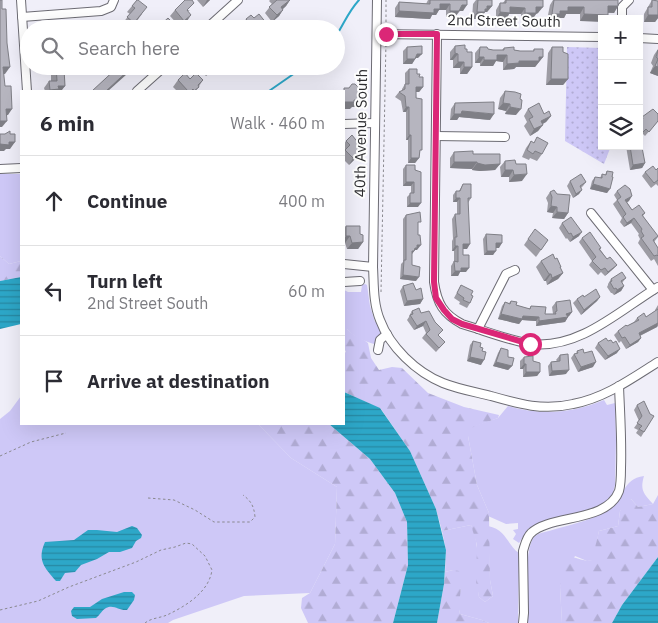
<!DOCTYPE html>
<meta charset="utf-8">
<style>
body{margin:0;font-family:"IBM Plex Sans",sans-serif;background:#f7f7f7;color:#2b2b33}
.controls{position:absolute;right:15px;top:15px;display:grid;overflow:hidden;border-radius:0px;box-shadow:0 5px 20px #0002}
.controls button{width:45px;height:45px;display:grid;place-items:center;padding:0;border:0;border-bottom:1px solid #e1e1e2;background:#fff;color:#2b2b33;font:25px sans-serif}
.stop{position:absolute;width:15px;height:15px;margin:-11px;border:4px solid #db2777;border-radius:50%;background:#fff}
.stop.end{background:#db2777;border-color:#fff;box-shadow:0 1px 5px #0008}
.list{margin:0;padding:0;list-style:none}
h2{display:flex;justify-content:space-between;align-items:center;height:65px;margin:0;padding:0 20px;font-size:21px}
h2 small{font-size:16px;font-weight:400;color:#7c7c81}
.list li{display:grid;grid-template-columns:32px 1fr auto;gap:15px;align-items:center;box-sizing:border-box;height:90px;padding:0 20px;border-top:1px solid #e1e1e2}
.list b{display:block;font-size:19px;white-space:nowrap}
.list p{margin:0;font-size:16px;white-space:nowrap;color:#7c7c81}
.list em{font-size:16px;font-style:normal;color:#7c7c81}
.icon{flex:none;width:28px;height:28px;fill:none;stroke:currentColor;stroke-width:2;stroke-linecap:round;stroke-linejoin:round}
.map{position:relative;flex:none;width:658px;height:623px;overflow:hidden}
.search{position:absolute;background:#fff;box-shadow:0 5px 20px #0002;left:20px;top:20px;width:325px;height:55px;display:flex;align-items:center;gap:12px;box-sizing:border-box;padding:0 18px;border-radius:28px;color:#7c7c81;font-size:19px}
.panel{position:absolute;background:#fff;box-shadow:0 5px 20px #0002;left:20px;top:90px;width:325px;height:335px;border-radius:0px}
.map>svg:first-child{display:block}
</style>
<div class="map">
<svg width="658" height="623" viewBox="0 0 658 623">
<defs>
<pattern id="forest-firs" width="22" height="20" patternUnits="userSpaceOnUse" patternTransform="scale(1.25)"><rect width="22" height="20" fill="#cec8f7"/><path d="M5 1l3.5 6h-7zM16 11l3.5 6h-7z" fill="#b1acd4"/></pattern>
<pattern id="park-dots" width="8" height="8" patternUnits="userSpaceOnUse" patternTransform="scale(1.25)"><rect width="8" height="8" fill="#cec8f7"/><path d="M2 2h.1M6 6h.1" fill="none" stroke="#b1acd4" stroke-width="1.8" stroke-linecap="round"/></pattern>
<pattern id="water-rules" width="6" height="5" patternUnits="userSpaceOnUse" patternTransform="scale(1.25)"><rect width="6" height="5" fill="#2da7c8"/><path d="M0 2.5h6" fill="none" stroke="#2788a3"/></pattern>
</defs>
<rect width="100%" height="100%" fill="#f0eff9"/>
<g fill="#cec8f7">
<path d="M0 174H21V261L9 264 0 256Z"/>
<path d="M365 284 367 285 370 306 375 322H377L383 334 376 346H374V344C366 342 352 336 347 329H344V290L348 292H361L362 285Z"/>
<path d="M21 396V424H258L291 458 337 487 335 544 310 593 244 596 173 620 168 623H0V419L10 411Z"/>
<path d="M604 400 607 405 615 403 616 440 615 485 613 493 604 504 595 508 582 513 538 524 528 529 519 543 513 539 516 534 513 530 518 529V523L506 524 488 516 489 513 477 485 468 436V428L498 418 508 406C542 416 572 413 604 400Z"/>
<path d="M644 476C640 490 643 493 653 504L638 507 631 499 620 511 618 526 599 531 593 560 587 561 575 556 560 587 562 623H526C528 605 523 547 535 536 539 533 545 532 549 531 569 525 589 521 607 511 624 501 621 479 644 476Z"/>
<path d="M471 525C482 548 475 572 479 597L485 602 493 596 490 580 488 526C507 530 507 545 519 553L518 623H489L482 620 460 614 458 605 461 588 453 570 445 572 446 550 442 531Z"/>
</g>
<g fill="url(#forest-firs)">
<path d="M0 256 9 264 21 261V277L0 281Z"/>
<path d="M344 329H347C353 336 361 337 368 343L371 358 379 370 392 367 402 368 428 393 464 407 499 415 498 418 468 429V436L477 485 489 513 490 580 493 596 485 602 479 597 476 581 477 545 471 525 442 531 436 509 410 451 381 409 344 392V353L346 352 344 348Z"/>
<path d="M258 424H329L370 459 395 493 407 522 408 565 393 623H308L301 608 302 598 310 593 335 544 337 487 291 458Z"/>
<path d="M658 495V557L622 605 612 623H562L560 587 566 557C576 556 583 562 592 560L599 531 618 526 620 511 626 500 631 499 638 507 653 504Z"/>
<path d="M453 570 459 571C465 584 457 599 460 614L482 620 489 623H437L444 584 445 572Z"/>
</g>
<path fill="url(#park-dots)" d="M567 47 602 48V146H611L604 164 565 141Z"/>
<g fill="url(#water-rules)">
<path d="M21 277V324L0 329V281Z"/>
<path d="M344 392 380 408 410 451 436 509 446 550 444 584 437 623H393L408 565 407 522 395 493 370 459 329 424H344Z"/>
<path d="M132 526 137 528 142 535 141 538 136 541 132 548 120 552H109L97 559 81 565 75 572 65 573 60 581H56C44 567 37 560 45 542L74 540 88 530H97L117 532Z"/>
<path d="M658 557V623H612L622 605Z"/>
<path d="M124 592H132L135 595 134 600 127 610C119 611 114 604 106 608 102 610 100 615 96 618L77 619 72 616 71 611 74 607H90L102 599Z"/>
</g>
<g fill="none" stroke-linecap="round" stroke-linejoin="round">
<g stroke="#2da7c8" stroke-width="2">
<path d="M336 36C345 22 348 12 359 0"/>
<path d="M269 91 305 66"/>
</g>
<defs>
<g id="minor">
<path d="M21 0 27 91"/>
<path d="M377 0 373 267C374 284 373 303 380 320 390 347 416 372 443 383 458 389 475 392 491 396 519 404 543 411 573 404 605 398 631 379 658 362"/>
<path d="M22 17 101 11 111 7 114 0"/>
<path d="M622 19V7L629 0"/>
<path d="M206 29 238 0"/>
<path d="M377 34 602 37"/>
<path d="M437 34 434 282C437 303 443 314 462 324 483 330 510 341 532 344 580 349 620 310 658 287"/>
<path d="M639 38 658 39"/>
<path d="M137 91 165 66"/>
<path d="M344 124 375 123"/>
<path d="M436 136 505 137"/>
<path d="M0 169 21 168"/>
<path d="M591 213 653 290"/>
<path d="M344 264 373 267"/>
<path d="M344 282 360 281"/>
<path d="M478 329 506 274 515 270"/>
<path d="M378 350 380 340 387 334"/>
<path d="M523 623 524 613 523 551C525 545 526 538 531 533 551 514 607 523 619 491 621 484 621 475 621 468 622 440 620 413 619 386"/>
</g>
</defs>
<use href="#minor" stroke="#6d6c74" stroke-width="10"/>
<g stroke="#8a898f" stroke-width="1" stroke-dasharray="2.5 2.5" stroke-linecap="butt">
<path d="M386 27V0"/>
<path d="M381 292 386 41"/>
<path d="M0 456 31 442 66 433"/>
<path d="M148 498 174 500 195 510 214 522H250L255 517C254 506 251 501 243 495"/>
<path d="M0 610 38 601 69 587 136 562 161 550 175 547 186 543 192 544 205 556 212 570C209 592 186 606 167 615 160 618 151 618 145 623"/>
</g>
<use href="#minor" stroke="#fff" stroke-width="8"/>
</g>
<g fill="#9d9ca4">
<path d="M137 0 142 14 131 29H128L122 24 130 14 127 12Z"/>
<path d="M197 0H210L203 7Z"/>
<path d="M270 0H290L286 6 283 9 279 16 272 22 265 13 272 4 269 1Z"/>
<path d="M428 0H467L463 11H460L455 17H446V10H439L436 15H432L430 19 395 17V8L399 2 426 4Z"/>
<path d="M476 0H492V6L487 12H485L480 19H472L473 4Z"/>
<path d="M505 0H543L538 13 536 14 532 20H521V14H509L506 20 496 19V10L500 3H503Z"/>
<path d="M553 0H618V6L614 13H608V15L605 19 580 21V14H566L564 18H558L556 21 547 20 550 5Z"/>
<path d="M652 0 658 1V18L655 22H644V14Z"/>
<path d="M175 10H190L188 11 187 21 180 27 170 16Z"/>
<path d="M254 18 267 24 263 29H244L241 26 246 19Z"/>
<path d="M455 46 467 52 472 67 467 74H460V68H453V60H450V52Z"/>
<path d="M407 47 418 58H416L412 64H403V51Z"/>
<path d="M480 47 493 50H502L504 48 520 51H533L534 49 543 57 535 67H516L514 69 503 70V62L496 61 493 66H480V63H475V53Z"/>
<path d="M552 47 563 52 568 79 563 85H546L548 53Z"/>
<path d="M658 49V76L650 73 653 66 651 63 654 55Z"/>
<path d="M48 66H61L65 86 61 91H45L44 88 49 81H51V69H48Z"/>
<path d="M196 66H222L220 69 213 70 206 76Z"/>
<path d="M409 69 417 74 419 77 423 87 419 92H416L420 153 419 158 415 163H408V140H406V112H403L401 101 395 97 399 92 402 91V89L405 84V73Z"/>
<path d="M190 79 203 80 196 91H177L173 87 178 80Z"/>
<path d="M505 91 516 115 505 114 506 111 498 109 500 98Z"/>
<path d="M455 103 490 120 459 117 457 120H450L451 109Z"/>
<path d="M528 109 551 116 546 122 543 124 538 131 530 136 524 126 527 122 524 116Z"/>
<path d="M642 117 658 121 645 136 643 134 639 137V121Z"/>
<path d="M537 137 542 154 537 161 530 158 529 160 522 157 526 148 531 141 534 143Z"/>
<path d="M346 141 363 149 358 156 349 165 344 160V144Z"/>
<path d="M626 146H639L645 163 642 168 630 170Z"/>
<path d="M454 152 473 154 500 164 495 170 480 171 472 170V169L450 168V158Z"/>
<path d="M505 161 516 164 522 181 509 182V177H501L500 167Z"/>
<path d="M406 165H415L418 207H407V197L411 193V186H403V169Z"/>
<path d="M658 169V186L656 184 651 188 642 176 645 172Z"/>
<path d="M607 171 612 177 607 193 590 189 592 181 595 177 600 178 602 174 605 175Z"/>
<path d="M570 181 586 182 583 186 581 188 579 194 573 198 567 186Z"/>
<path d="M463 184 471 198 468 203 467 249H463V255L466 272H460L458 276H451V266L454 261V251H452V241L453 239 452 219 455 214H457V202H453V195L456 191H459Z"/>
<path d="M617 191 629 201 627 202 632 210 645 213 643 216 658 237 654 242 658 248V266L654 259 651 261 638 243 640 239 638 235 639 234 631 223 624 227 620 222 622 218 613 204 617 200 614 195Z"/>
<path d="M550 192 557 194 568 213 564 219 552 218 553 213 547 212 548 203 546 198Z"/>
<path d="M406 215 418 227 417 250H415L412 254V265L416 281 400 279 401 264 403 262V219Z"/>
<path d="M562 223 579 236 570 242 567 238 566 239 559 228Z"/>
<path d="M346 226 360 234 363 242 358 249H347L345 243H344V229Z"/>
<path d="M486 234 499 248H496L493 255H484L483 239Z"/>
<path d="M582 238 601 248 600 249 607 259 617 265 613 269 605 276 601 272 598 275 589 265 592 261 579 242Z"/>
<path d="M528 239 548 240 536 257 524 245Z"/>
<path d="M555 259 561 267 560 268 563 273 558 279 547 285 546 281H544L536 267 541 261Z"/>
<path d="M626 278 622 283 624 286 621 291 614 295 612 293H611L607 287 608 285V284L611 279Z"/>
<path d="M461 285 471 295 470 303 467 308 459 304 460 302 454 298Z"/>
<path d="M403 286 416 290 423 299 420 304 404 306 400 291Z"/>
<path d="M584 297H600L597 301 581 315 573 303 577 299Z"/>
<path d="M511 301 516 305 529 309 531 306 545 314H553L552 307 556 302 572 312 569 316 568 317 565 322 536 326V321L522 320 519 324 498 319 502 306 505 302 509 303Z"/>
<path d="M658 305V326L657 327 640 336 641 338 638 342 626 349 621 341 619 343 614 335 618 331 634 322 637 318 646 317 655 311V310Z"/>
<path d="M412 311 421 313 439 336 445 342 436 352 422 338 426 333 423 326 414 330 407 320 409 317V316Z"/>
<path d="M473 341 480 347 481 365 467 361 470 345Z"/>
<path d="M608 341 613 343 617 353 605 360 595 348 598 343Z"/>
<path d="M501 348 508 357 512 366 508 370 493 366 498 353Z"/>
<path d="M577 351 584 353 593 367 578 372 571 358 574 354H576Z"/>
<path d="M560 355 566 374 549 376 548 366 551 362 557 361 556 360Z"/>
<path d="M524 357 533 361 540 372 537 376 523 377V369H520V361Z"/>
<path d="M637 405 650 414 644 432 641 437 636 433 638 430 634 428 639 421 634 410Z"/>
</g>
<g fill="#7f7f86">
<path d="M207 0H210L203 7Z"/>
<path d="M290 0 286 6 277 14 281 7Z"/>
<path d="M440 4H450L446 10H439L436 15H432L430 19 395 17 399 11 434 9Z"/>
<path d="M462 5H467L463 11H457Z"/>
<path d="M487 6H492L487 12H485L480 19H472L477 12Z"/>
<path d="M608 6H618L614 13 603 12Z"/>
<path d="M510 7 525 8 521 14H509L506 20 496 19 500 12Z"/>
<path d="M536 7H543L538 13 536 14 532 20H521L525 13Z"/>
<path d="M568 7H584L580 14H566L564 18H558L556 21 547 20 552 14Z"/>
<path d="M283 10 279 16 272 22 277 15Z"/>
<path d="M450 11H459L455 17H446Z"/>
<path d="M658 13V18L655 22H644L648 15Z"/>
<path d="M584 14 608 15 605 19H602V22L580 21Z"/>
<path d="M191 15 187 21 180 27 184 21Z"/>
<path d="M455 53 458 54 453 60H450Z"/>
<path d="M417 54H422L418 58H414Z"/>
<path d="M497 55H507L503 62 496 61 493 66H480L484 60Z"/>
<path d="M479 57H484L480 63H475Z"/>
<path d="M539 57H543L535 67H516L514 69 503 70 507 64Z"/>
<path d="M407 59H415L412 64H403Z"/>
<path d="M458 62H464L460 68H453Z"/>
<path d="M133 66H136L108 91H106Z"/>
<path d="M214 66H222L220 69 213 70 206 76 211 69Z"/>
<path d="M655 66 658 67V76L650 73Z"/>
<path d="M3 67H10L5 74H0Z"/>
<path d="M464 67H472L467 74H460Z"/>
<path d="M551 79H568L563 85H546Z"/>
<path d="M58 86H65L61 91H48Z"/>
<path d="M416 87H423L419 92H413Z"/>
<path d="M354 100H360L355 107H352L350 109H344V102Z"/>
<path d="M503 103 510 104 506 111 498 109Z"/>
<path d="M406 107H409L406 112H403Z"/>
<path d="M510 107 521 109 516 115 505 114Z"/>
<path d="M6 109H12L8 115 1 116Z"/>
<path d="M462 111 494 114 490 120 459 117 457 120H450L454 114Z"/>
<path d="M551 116 546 122 536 127 541 121Z"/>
<path d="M0 121H7L2 127H0Z"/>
<path d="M543 125 538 131 530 136 534 129Z"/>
<path d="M409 135H411L408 140H406Z"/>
<path d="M9 142H15L10 149H6L4 151H0V144Z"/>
<path d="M363 149 358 156 349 165 353 158Z"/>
<path d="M411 158H419L415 163H408Z"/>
<path d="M454 162H477L472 169 450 168Z"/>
<path d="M477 163 500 164 495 170 480 171 472 170Z"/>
<path d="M645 163 642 168 630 170 633 165Z"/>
<path d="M505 170H513L509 177H501Z"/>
<path d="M527 174 522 181 509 182 514 175Z"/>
<path d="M406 182H414L411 186H403Z"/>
<path d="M593 184 610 189 607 193 590 189Z"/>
<path d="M582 190 579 194 573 198 576 194Z"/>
<path d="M632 196 629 201 622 205 625 200Z"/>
<path d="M456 198H460L457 202H453Z"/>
<path d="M410 203H421L418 207H407Z"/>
<path d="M551 206 557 207 553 213 547 212Z"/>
<path d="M557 212 568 213 564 219 552 218Z"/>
<path d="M634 218 631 223 624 227 627 223Z"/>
<path d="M582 232 579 236 570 242 573 237Z"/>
<path d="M346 236H350L345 243H344V239Z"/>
<path d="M363 242 358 249H347L352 243Z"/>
<path d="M496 243H502L499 248H493Z"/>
<path d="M463 244H470L467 249H460Z"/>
<path d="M417 245H421L417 250H415L411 255 409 256Z"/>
<path d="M455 246H458L454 251H452Z"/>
<path d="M487 251H496L493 255H484Z"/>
<path d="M617 265 613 269 605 276 608 272Z"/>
<path d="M461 268H469L466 272H460L458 276H451L455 271Z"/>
<path d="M563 273 558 279 547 285 552 278Z"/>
<path d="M549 274H551L546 281H544Z"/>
<path d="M403 275 419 277 416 281 400 279Z"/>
<path d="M624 286 621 291 614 295 617 290Z"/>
<path d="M600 297 597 301 581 315 584 310Z"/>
<path d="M423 299 420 304 404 306 407 301Z"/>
<path d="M572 312 569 316 564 318 568 317 565 322 536 326 539 321Z"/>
<path d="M501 314 523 316 539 317 536 321 522 320 519 324 498 319Z"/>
<path d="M426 321 423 326 414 330 417 326Z"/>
<path d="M658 323 657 327 635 338 639 333Z"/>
<path d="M641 338 638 342 626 349 630 345Z"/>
<path d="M620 349 617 353 605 360 608 356Z"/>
<path d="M470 357 484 360 481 365 467 361Z"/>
<path d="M496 362 512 366 508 370 493 366Z"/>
<path d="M596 362 593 367 578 372 581 367Z"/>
<path d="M524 364H526L523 369H520Z"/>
<path d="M569 370 566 374 549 376 552 371Z"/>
<path d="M526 372H540L537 376 523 377Z"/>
</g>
<g fill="#b6b5bf" stroke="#7f7f86">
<path d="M0 0H2V9H6L7 43 10 67H3L5 86H11L12 109H6L7 121H0Z"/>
<path d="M137 0H138L147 7 134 23 127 17 135 8 132 6Z"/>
<path d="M185 0H192L194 3 187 10 191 15 184 21 175 10Z"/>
<path d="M277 0H290L281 7 283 10 277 15 269 7Z"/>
<path d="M430 0H467V5H462L459 11H450V4H440V9H434V13L399 11V2L430 4Z"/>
<path d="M478 0H492V6H487V9H485V12H477Z"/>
<path d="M506 0H543V7H536V13H525V8L510 7V13L500 12V3H506Z"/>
<path d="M554 0H618V6H608V15L584 14V7H568V11H560V14H552Z"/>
<path d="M652 0 658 1V15H648V7H652Z"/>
<path d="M259 14 267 24 261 29H256L246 19 251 15 254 18Z"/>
<path d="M168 18 174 24 168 29H156Z"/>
<path d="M85 24H106V29L116 28V29H85Z"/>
<path d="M67 25V29H46V26Z"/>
<path d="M465 45V49H467V52H472V67H464V62H458V54L455 53V46Z"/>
<path d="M422 46V54H417L415 59H407V47Z"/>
<path d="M480 47H487L488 49 493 50H504V48L514 47V50L520 51H534V49H543V57H539V61H519V63L507 64V55H497V60H484V57H479Z"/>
<path d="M552 47H563V52L568 54V79H551Z"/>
<path d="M658 50V67L655 66 658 59 656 57Z"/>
<path d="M56 66H61V69H64L65 86H58L59 89 50 90 49 81H57Z"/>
<path d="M119 66H133L106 91H92Z"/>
<path d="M207 66H214L211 69Z"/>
<path d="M409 69H417V74H420L419 77H423V87H416V98L422 99V150H420L419 158H411V135H409V107H406L405 96 399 92 405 89V84H409Z"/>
<path d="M185 73 190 79 196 73 203 80 198 85 199 87 194 91 193 89 191 91H188L178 80Z"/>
<path d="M352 84H355L360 89V100H354V102H344V88H349Z"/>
<path d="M505 91 515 92 521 94 520 99 522 100 521 109 510 107V104L503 103Z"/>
<path d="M494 102V114L462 111 461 114H454L455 103Z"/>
<path d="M539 103 544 114 549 111 551 116 541 121 543 125 534 129 529 119 533 117 528 109Z"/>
<path d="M653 109 658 114V121L649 132 646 129 643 132 639 129V122L643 119 642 117Z"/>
<path d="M10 131V134H15V142H9V145L0 144V134H5Z"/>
<path d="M352 135 363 149 353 158 345 150 350 145 346 141Z"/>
<path d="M537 137 548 143 542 154 535 151 533 154 527 150 531 141 534 143Z"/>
<path d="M639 137H640L645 163 633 165 630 146H639Z"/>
<path d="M473 151V154H500V164L485 165 477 163V162H454V152Z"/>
<path d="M515 160 516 164H526L527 174 514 175 513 170H505V161Z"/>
<path d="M406 165H415V170L421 172V203H410V193H414V182H406Z"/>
<path d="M653 166 656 170 658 168V180L654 183 645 172Z"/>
<path d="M607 171 613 172 612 177H613L610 189 593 184 595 177 602 178V174L606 175Z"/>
<path d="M581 174 586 182 580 186 582 190 576 194 570 181Z"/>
<path d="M463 184H471V198H468L470 244H463V255H469V268H461V271H455L454 261 458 262V246H455V237H457L455 214H460V198H456V191H460Z"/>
<path d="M625 185 630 189 632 196 625 200 632 210 639 205 645 213 642 215 658 236 653 240 658 248V256L657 255 654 256 641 238 644 236 641 231 642 229 634 218 627 223 623 217 626 214 617 200 621 197 617 191Z"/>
<path d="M554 190 557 194 570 195 568 213 557 212V207L551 206 552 197 550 192Z"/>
<path d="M420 212 421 222H418V235H420L421 245H417V248H415L414 251H412V265L420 267 419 277 403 275 404 260H406V215Z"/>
<path d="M571 217 582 232 573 237 571 233 569 234 562 223Z"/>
<path d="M346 226H360V234L363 235V242L352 243 350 236H346Z"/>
<path d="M535 229 548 240 541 250 528 239Z"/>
<path d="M590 232 601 248 599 249 607 259 610 257 617 265 608 272 605 268 601 270 592 261 596 257 582 238Z"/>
<path d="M486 234 502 235V243H496V251H487Z"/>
<path d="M553 254 555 259 557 258 561 267H560L563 273 552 278 551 274H549L541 261Z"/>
<path d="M622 272 626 278 621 281 624 286 617 290 616 288 614 289 610 282 612 281 611 279Z"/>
<path d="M413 283 416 290 421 288 423 299 407 301 403 286Z"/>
<path d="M461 285 473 291 471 295 473 296 470 303 463 300 464 298 457 293Z"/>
<path d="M596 289 600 297 584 310 577 299 583 295 584 297Z"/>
<path d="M570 300 572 312 566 314 568 317 539 321V317L523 316 522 319 501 314 505 302 510 304 511 301 517 302 516 305 530 309 531 306 546 307 545 314H556L555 312 557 311 556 302Z"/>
<path d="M419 308 421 313 429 311 435 322 443 330 438 335 445 342 439 348 426 334 430 330 426 321 417 326 410 315 413 314 412 311Z"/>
<path d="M658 309V323L639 333 641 338 630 345 625 337 622 338 618 331 626 325 627 326 639 320 637 318 644 313 646 317Z"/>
<path d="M606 338 608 341 611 340 613 343 616 341 620 349 608 356 598 343Z"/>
<path d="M473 341 481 343 480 347 483 348 482 351 486 352 484 360 470 357Z"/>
<path d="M501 348 508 350V357L514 358 512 366 496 362Z"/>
<path d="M583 349 584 353 592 351 596 362 581 367 574 354 578 353 577 351Z"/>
<path d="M568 354 569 370 552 371 551 362 560 361V355Z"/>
<path d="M533 356V361L540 363V372H526V364H524V357Z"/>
<path d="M644 401 650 414 654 416 644 432 639 429 642 426 637 423 642 416 637 405Z"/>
</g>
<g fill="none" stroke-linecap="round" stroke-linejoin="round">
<path stroke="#db2777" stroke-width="6" d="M386 34H437L434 282 436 298 444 310 452 319 462 324 530 344"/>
</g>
<g text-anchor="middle" stroke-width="4" stroke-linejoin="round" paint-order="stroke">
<g font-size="15" fill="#2d2d30" stroke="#fefefe">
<text transform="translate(504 21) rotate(1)" y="5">2nd Street South</text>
<text transform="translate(361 133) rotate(-89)" y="5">40th Avenue South</text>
</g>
</g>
</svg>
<div class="controls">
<button>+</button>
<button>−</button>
<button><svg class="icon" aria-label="layers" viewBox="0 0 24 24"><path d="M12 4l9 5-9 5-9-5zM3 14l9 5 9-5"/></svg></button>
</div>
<div class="stop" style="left:530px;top:344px"></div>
<div class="stop end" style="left:386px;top:34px"></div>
<div class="search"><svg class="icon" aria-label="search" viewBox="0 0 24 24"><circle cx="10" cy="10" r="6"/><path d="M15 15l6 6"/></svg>Search here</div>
<section class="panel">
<h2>6 min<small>Walk · 460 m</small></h2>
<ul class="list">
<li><svg class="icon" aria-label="ahead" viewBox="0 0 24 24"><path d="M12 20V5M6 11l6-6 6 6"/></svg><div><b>Continue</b></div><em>400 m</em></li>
<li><svg class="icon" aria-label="left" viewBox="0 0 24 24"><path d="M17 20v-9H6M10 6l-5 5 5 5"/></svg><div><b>Turn left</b><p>2nd Street South</p></div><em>60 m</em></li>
<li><svg class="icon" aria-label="arrive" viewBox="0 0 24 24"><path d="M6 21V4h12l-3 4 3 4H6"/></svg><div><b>Arrive at destination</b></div></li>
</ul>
</section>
</div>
